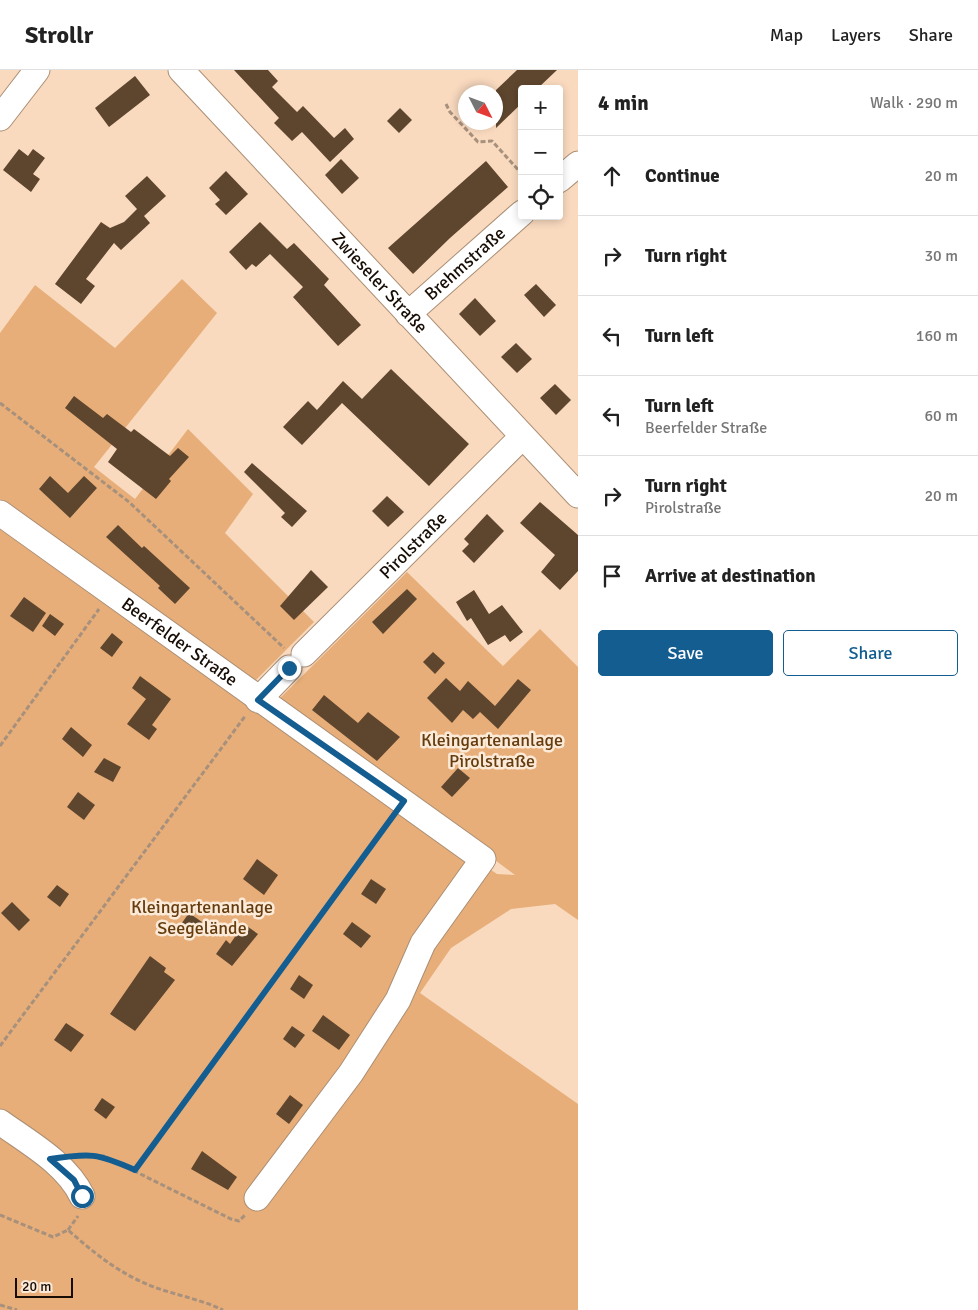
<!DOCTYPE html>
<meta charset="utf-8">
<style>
body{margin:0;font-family:Signika,sans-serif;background:#f6f6f6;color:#222}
.controls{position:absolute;right:15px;top:15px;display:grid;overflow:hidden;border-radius:5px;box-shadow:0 2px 8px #0003}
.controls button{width:45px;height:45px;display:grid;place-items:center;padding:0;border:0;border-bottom:1px solid #e0e0e0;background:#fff;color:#222;font:25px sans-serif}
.compass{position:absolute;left:458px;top:15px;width:45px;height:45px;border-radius:50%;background:#fff;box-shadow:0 2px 8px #0003;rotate:132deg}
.scale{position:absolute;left:15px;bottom:12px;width:58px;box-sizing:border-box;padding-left:5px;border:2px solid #170d05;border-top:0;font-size:14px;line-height:18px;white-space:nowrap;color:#170d05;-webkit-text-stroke:4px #fcead9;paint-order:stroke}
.stop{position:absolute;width:15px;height:15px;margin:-11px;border:4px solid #135d91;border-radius:50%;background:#fff}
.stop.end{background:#135d91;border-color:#fff;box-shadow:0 1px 5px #0008}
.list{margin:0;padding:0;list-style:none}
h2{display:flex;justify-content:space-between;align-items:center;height:65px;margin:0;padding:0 20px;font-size:21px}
h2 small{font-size:16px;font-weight:400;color:#767676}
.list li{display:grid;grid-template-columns:32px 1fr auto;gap:15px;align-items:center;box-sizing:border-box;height:80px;padding:0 20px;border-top:1px solid #e0e0e0}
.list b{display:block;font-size:19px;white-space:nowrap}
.list p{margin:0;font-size:16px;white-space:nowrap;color:#767676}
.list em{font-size:16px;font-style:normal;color:#767676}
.actions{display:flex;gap:10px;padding:15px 20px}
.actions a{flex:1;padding:11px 0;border:1px solid #135d91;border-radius:5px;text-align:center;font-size:18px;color:#135d91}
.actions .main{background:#135d91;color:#fff}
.icon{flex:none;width:28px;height:28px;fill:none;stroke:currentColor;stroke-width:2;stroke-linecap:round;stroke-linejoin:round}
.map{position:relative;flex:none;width:578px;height:1240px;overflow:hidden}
header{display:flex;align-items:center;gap:30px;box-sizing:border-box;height:70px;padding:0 25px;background:#fff;border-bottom:1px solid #e0e0e0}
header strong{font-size:24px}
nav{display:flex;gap:28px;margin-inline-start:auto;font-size:18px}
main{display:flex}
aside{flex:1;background:#fff}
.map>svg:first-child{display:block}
</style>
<header>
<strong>Strollr</strong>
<nav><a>Map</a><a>Layers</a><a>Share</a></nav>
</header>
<main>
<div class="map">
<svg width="578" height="1240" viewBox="0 0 578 1240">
<rect width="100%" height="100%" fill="#f9dabf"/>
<g fill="#e7ae79">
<path d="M182 209 217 243 94 397 135 429 188 359 253 424 225 463 314 552 250 616 0 429V263L35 215 115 278Z"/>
<path d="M0 459 252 637 497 804 515 805 279 629 407 502 503 596 540 559 578 597V850L555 834 511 839 451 878 420 923 578 1034V1240H0Z"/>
</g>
<g fill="#5e452e">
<path d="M234 0H268L278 11 272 17 297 42 303 36 334 68 345 58 354 69 330 92 302 62 292 71 274 53 279 48Z"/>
<path d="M517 0H557L537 19H522V33L496 58V20Z"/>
<path d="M135 6 150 25 109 57 95 38Z"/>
<path d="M400 38 412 50 399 63 387 51Z"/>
<path d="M19 79 28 86 33 79 45 88 33 104 40 109 31 122 3 100Z"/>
<path d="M341 89 359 108 342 124 325 105Z"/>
<path d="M486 91 508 117 450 168 413 204 388 178Z"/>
<path d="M226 101 248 124 226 145 215 134 220 130 209 118Z"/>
<path d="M147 106 166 126 144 146 150 153 121 180 114 173 86 209 95 216 81 234 55 214 101 152 110 158 124 152 137 139 125 126Z"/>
<path d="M260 152 287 179 294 173 329 209 324 215 361 255 338 276 293 227 303 217 270 184 256 197 252 194 246 200 229 182Z"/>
<path d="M536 214 556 235 544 247 524 225Z"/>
<path d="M475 228 496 251 480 266 459 244Z"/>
<path d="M516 273 532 289 517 303 501 287Z"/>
<path d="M391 299 469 374 429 416 342 333 302 375 283 357 308 331 317 340 343 311 362 329Z"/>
<path d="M555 314 571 330 556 345 540 328Z"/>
<path d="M74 326 103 348 107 344 131 362 134 359 170 386 178 378 189 387 169 409 171 411 156 429 108 392 117 379 65 338Z"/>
<path d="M252 393 307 441 292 457 281 447 285 443 244 402Z"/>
<path d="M50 406 68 423 84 406 97 418 70 448 39 419Z"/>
<path d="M387 426 404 442 388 457 372 441Z"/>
<path d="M540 432 578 465V501L560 520 541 502 555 485 520 453Z"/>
<path d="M487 444 504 461 474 493 462 481 469 474 464 469Z"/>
<path d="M118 455 142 478 144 476 190 518 175 534 158 518 160 516 106 467Z"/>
<path d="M311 500 328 517 294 550 280 536Z"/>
<path d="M407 519 417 529 383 564 372 552Z"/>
<path d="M474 520 489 544 502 535 523 562 510 572 505 565 488 575 471 548 467 551 456 532Z"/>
<path d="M24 527 46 543 33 562 10 546Z"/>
<path d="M50 544 64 554 55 566 42 556Z"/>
<path d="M112 563 123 572 112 587 100 578Z"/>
<path d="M433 582 445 593 435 604 423 592Z"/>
<path d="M140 606 171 629 152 655 157 659 149 670 127 654 146 629 132 618Z"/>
<path d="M446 608 460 621 468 611 495 636 518 609 531 620 498 659 480 642 473 649 463 640 452 653 427 628Z"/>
<path d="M324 625 358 653 368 642 400 667 377 691 312 640Z"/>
<path d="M71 657 92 675 83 687 62 669Z"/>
<path d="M104 688 121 697 113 712 94 702Z"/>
<path d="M458 698 470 708 452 727 441 717Z"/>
<path d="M78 722 95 735 84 750 67 737Z"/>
<path d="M257 789 278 805 264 825 243 809Z"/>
<path d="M371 809 386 819 376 834 361 824Z"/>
<path d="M57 815 69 824 60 837 47 827Z"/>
<path d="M12 832 30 850 19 861 1 843Z"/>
<path d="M189 843 202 852 192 866 179 857Z"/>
<path d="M352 852 371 866 361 878 343 864Z"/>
<path d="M244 854 258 864 232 896 216 884 226 870 230 874Z"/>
<path d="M150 886 166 898 164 902 175 910 135 961 110 944Z"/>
<path d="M299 905 313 915 304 929 290 919Z"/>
<path d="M323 945 350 965 339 980 312 961Z"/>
<path d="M66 953 84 965 71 982 54 970Z"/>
<path d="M292 956 305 965 295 978 283 969Z"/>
<path d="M290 1025 303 1035 289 1054 276 1044Z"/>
<path d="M102 1028 115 1037 106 1049 94 1040Z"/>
<path d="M202 1081 237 1107 228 1120 191 1099Z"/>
</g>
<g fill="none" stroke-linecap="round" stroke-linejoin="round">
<defs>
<g id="minor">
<path id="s1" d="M181 0 578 425"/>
<path d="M0 48 37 0"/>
<path d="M559 110 578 94"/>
<path id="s2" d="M408 244 522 143"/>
<path id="s3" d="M0 443 483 789 423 873 398 930 351 1003 257 1128"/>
<path id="s4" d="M304 584 522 367"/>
<path d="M258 630 289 598"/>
<path d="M0 1052C29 1073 66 1093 82 1126"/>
</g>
</defs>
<use href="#minor" stroke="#ab8f75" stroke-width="27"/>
<g stroke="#a7907c" stroke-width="3" stroke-dasharray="5 2.5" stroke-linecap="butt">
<path d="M446 34 450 42 478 72 492 71 522 104"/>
<path d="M0 333 129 432 284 578"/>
<path d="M0 676 99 539"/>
<path d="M0 976 246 645"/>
<path d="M77 1085 104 1086 231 1149 239 1151 246 1144"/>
<path d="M135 1100 392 748"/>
<path d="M0 1145 53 1167 68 1160C91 1180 112 1198 140 1211 166 1224 196 1227 223 1240"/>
<path d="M68 1160 78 1146"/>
<path d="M0 1235 17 1240"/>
</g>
<use href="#minor" stroke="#fff" stroke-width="25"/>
</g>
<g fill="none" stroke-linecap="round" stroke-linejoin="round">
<path stroke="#135d91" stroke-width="6" d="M82 1126 74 1110 50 1089C90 1083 97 1083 135 1100L404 731 258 630 289 598"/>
</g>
<g text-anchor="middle" stroke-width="5" stroke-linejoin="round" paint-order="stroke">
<g font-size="18" fill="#170d05" stroke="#fcead9">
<text dy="6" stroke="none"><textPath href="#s2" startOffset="76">Brehmstraße</textPath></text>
<text dy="6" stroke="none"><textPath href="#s1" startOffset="291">Zwieseler Straße</textPath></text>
<text dy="6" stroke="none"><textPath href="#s4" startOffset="154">Pirolstraße</textPath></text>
<text dy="6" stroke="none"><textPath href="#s3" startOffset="221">Beerfelder Straße</textPath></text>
</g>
<g font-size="18" fill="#653c0e" stroke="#fcead9">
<text x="492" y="676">Kleingartenanlage<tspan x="492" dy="21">Pirolstraße</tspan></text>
<text x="202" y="843">Kleingartenanlage<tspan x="202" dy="21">Seegelände</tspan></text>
</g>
</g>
</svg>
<div class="controls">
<button>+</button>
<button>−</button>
<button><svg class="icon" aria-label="locate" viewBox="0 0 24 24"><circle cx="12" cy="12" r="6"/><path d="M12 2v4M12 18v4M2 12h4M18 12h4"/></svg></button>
</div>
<svg class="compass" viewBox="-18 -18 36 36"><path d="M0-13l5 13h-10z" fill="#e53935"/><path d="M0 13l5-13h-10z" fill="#767676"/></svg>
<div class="scale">20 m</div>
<div class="stop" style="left:82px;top:1126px"></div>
<div class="stop end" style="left:289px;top:598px"></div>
</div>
<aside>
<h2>4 min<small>Walk · 290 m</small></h2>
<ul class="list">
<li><svg class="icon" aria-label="ahead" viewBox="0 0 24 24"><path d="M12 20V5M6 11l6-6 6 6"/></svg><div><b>Continue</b></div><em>20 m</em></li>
<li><svg class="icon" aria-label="right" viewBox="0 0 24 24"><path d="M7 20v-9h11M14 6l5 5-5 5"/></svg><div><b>Turn right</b></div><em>30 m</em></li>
<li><svg class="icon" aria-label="left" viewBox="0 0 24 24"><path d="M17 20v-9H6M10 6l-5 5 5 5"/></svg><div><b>Turn left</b></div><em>160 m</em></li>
<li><svg class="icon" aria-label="left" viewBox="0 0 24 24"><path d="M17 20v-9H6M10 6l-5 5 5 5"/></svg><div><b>Turn left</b><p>Beerfelder Straße</p></div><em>60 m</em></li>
<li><svg class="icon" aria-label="right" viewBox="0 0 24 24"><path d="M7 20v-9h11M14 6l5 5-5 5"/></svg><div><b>Turn right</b><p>Pirolstraße</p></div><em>20 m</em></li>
<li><svg class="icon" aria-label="arrive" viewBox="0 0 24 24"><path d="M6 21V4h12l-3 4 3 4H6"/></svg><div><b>Arrive at destination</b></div></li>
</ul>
<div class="actions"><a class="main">Save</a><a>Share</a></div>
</aside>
</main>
